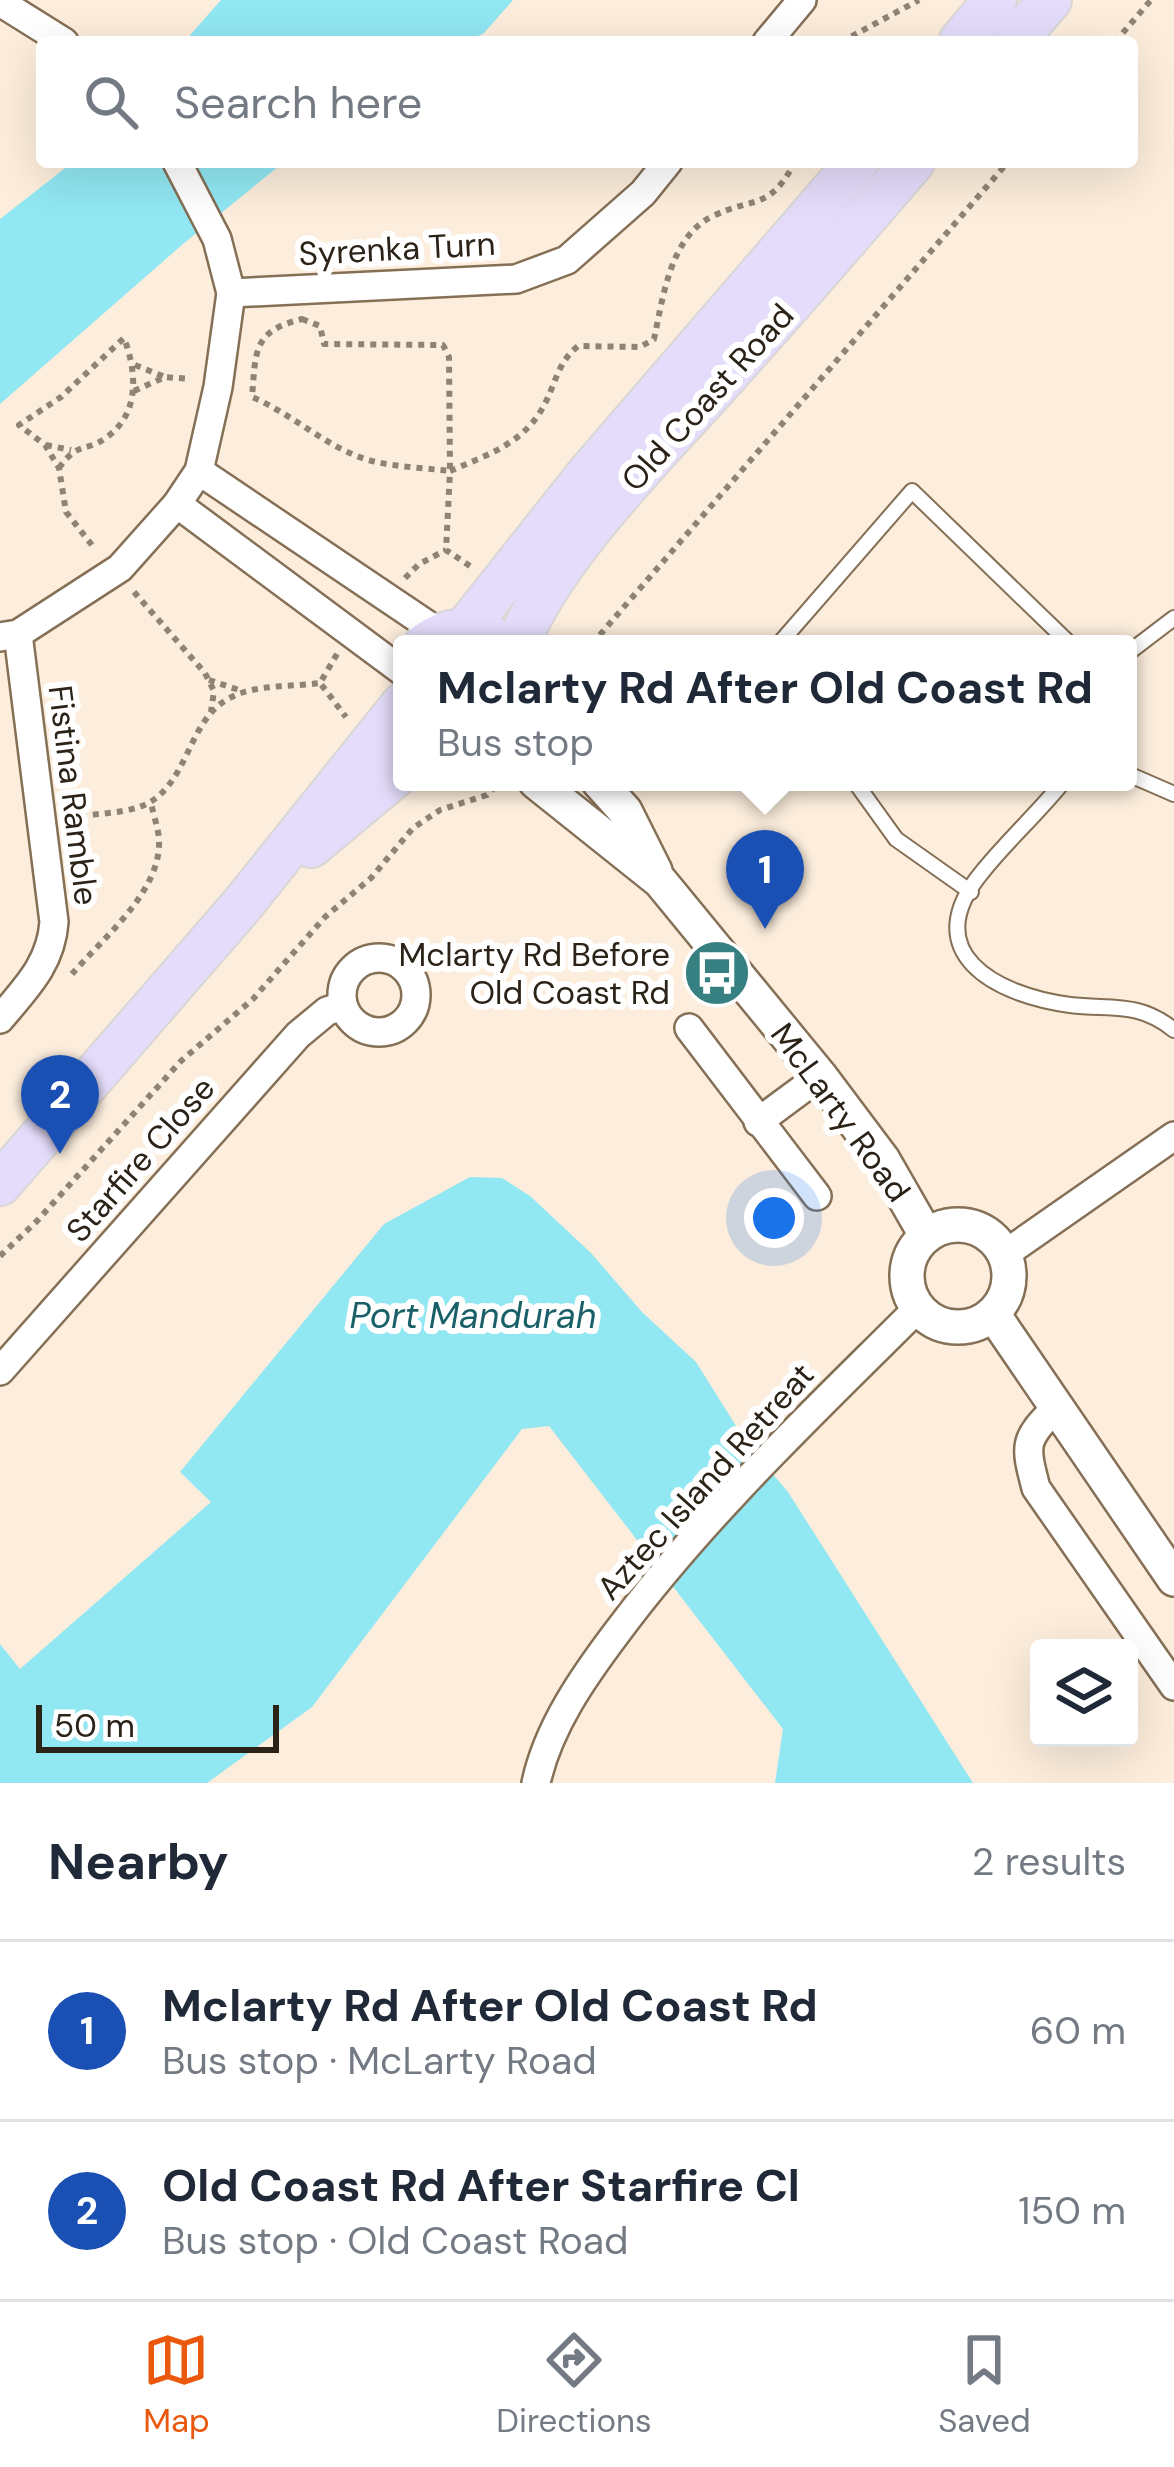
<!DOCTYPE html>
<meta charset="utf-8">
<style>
body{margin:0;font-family:"DM Sans",sans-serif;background:#f6f6f7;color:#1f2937}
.controls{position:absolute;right:36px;bottom:36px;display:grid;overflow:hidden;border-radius:12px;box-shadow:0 12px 48px #0002}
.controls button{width:108px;height:108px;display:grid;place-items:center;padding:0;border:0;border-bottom:3px solid #e0e1e3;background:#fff;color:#1f2937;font:60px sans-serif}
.scale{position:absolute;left:36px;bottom:30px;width:243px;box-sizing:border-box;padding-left:12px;border:6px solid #2c2318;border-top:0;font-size:33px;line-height:42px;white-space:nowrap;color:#2c2318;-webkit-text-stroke:9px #fff;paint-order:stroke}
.you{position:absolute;left:774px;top:1218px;width:42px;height:42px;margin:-30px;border:9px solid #fff;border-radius:50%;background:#1a73e8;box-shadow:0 0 0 18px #1a73e833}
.badge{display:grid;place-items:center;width:78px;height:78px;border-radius:50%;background:#ea580c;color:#fff;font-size:39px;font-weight:700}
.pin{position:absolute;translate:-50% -99px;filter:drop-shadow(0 3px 6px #0008)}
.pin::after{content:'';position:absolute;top:63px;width:42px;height:36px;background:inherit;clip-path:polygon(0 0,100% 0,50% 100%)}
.popup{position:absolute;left:393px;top:635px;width:744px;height:156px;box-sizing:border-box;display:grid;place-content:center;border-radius:12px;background:#fff;filter:drop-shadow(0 3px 9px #0005);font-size:39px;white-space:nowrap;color:#747a83}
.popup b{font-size:45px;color:#1f2937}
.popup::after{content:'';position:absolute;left:50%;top:100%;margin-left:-24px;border:24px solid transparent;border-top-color:#fff}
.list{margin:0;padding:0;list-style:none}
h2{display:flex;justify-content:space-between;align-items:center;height:156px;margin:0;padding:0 48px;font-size:51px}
h2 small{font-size:39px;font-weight:400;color:#747a83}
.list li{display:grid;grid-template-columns:78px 1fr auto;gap:36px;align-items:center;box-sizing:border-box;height:180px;padding:0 48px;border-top:3px solid #e0e1e3}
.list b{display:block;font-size:45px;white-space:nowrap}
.list p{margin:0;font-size:39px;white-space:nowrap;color:#747a83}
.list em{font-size:39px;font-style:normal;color:#747a83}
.icon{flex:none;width:66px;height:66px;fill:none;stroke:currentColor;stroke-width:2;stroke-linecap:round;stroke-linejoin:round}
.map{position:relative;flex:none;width:1174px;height:1783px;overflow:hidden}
.search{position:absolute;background:#fff;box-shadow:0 12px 48px #0002;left:36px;right:36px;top:36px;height:132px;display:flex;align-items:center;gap:30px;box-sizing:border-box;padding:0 42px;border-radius:12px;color:#747a83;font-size:45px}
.sheet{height:516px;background:#fff}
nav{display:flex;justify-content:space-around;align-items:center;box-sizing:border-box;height:168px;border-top:3px solid #e0e1e3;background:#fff;font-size:33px;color:#747a83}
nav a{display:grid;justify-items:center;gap:6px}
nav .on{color:#ea580c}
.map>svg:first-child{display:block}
</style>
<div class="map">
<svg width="1174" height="1783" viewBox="0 0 1174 1783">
<rect width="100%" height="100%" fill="#fceddc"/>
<g fill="#91e7f2">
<path d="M221 0H513L483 34 462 42H184Z"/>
<path d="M73 162H284L183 244 0 404V219Z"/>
<path d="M470 1177 502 1178 530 1196 591 1253 642 1312 696 1362 748 1445 788 1492 973 1783H775L783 1729 549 1426 522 1429 312 1707 207 1783H0V1644L20 1669 211 1502 180 1472 384 1224Z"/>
</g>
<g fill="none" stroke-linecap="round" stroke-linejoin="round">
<defs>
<g id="service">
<path d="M779 644 912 491 1070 644"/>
<path d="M1128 653 1174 618"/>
<path d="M1128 774 1174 794"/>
<path d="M855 782 896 839 971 892"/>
<path d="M1063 782C1038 813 1008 840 983 871 915 952 995 995 1070 1005 1111 1010 1138 1001 1174 1030"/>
</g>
<g id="minor">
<path d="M0 2 64 42"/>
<path d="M767 42 802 0"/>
<path d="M231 293 516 279 567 260 643 193 668 162"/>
<path d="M199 471 441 634"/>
<path d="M177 504 402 671"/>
<path d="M0 637 18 634 120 568 177 504 199 471 218 387 231 293 217 239 177 162"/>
<circle cx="379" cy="995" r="37"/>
<path d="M0 1019C26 988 51 964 54 922L18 634"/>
<path d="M689 1028 817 1196"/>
<path d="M758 1122 820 1076"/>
<path d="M1005 1254 1174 1136"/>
<path d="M0 1371 298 1035 327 1011 343 1006"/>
<path d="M1055 1409C1023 1440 1025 1446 1036 1488L1174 1686"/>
<path d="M536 1783C548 1727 584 1676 618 1631 706 1513 814 1412 918 1308"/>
</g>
<g id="tertiary">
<path d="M536 782 660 881 820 1076 883 1160 926 1235"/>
<path d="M599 782 625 811 655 871"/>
<circle cx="958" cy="1276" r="51"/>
<path d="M993 1314 1174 1579"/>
</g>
<g id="primary">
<path d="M960 42 995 0"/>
<path d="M1014 42 1050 0"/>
<path d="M467 627 588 474 857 162"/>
<path d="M426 644C449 628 466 627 491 637"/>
<path d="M518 644C553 557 650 460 713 390 781 315 847 239 913 162"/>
<path d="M311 846 402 770"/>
<path d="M0 1184 242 905 402 705"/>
</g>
</defs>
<use href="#service" stroke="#856f55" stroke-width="18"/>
<use href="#minor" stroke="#856f55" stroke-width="32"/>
<use href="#tertiary" stroke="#856f55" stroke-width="38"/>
<use href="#primary" stroke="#d9d7d5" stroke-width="46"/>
<g stroke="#8f8375" stroke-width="6" stroke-dasharray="6 6" stroke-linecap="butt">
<path d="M841 42 919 0"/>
<path d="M1115 42 1151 0"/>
<path d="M302 319 320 326 324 344 443 345 449 357 450 471C425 468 397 467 372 461 329 450 293 414 252 397 256 352 252 331 302 319Z"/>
<path d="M135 365 165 377"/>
<path d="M134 391 165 377 190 379"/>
<path d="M46 445 71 450"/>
<path d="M59 468C79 440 86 453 107 437 140 413 137 372 124 338L61 397 19 425 45 445 59 468 66 512 95 549"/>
<path d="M470 566 446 550 450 471C485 456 522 444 542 409 556 385 556 364 578 346L640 347 654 339C663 298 670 236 713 216 755 196 769 211 795 162"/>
<path d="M405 578 419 564 446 550"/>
<path d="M134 592 205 673 214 691 211 712"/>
<path d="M592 644 1008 162"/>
<path d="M337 654 320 683 346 717"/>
<path d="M209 680 242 691"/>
<path d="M69 817C91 814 121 814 142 806 188 788 187 721 228 699 253 684 291 687 320 683"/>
<path d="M72 974C103 938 162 891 159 839 158 827 153 814 151 802"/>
<path d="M0 1256 37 1221 181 1061 253 999 325 917 371 878 413 828 440 810 487 795 499 782"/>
</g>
<use href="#service" stroke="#fff" stroke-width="14"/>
<use href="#minor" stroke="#fff" stroke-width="27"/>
<use href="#tertiary" stroke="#fff" stroke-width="33"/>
<use href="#primary" stroke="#e4dcfa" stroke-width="42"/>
</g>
<defs>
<symbol id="bus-disc" viewBox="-11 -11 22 22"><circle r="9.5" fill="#378082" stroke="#fff"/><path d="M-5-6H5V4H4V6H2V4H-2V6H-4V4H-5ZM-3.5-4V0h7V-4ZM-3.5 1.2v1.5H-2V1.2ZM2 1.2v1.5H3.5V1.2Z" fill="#fff"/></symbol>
</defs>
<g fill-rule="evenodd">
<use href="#bus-disc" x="679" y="935" width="76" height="76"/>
</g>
<g text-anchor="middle" stroke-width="12" stroke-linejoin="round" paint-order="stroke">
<g font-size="33" fill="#2c2318" stroke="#fff">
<text transform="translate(397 248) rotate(-3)" y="12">Syrenka Turn</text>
<text transform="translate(707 397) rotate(-48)" y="12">Old Coast Road</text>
<text transform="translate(74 795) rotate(83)" y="12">Fistina Ramble</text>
<text transform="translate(841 1112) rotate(54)" y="12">McLarty Road</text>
<text transform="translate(140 1159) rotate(-49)" y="12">Starfire Close</text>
<text transform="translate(705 1481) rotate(-48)" y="12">Aztec Island Retreat</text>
</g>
<g font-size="33" fill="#2c2318" stroke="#fff" text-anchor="end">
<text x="670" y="966">Mclarty Rd Before<tspan x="670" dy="38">Old Coast Rd</tspan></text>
</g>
<g font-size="36" font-style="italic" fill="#185f67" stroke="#fff">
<text x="473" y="1328">Port Mandurah</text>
</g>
</g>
</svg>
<div class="controls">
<button><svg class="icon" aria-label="layers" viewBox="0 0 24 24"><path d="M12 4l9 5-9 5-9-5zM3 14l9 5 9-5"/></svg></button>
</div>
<div class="scale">50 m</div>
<div class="you"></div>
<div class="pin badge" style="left:765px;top:929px;background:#1a4fb4">1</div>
<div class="popup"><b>Mclarty Rd After Old Coast Rd</b>Bus stop</div>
<div class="pin badge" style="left:60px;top:1154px;background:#1a4fb4">2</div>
<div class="search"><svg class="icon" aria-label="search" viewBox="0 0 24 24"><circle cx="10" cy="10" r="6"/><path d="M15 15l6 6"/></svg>Search here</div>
</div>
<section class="sheet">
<h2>Nearby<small>2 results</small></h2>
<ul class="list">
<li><span class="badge" style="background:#1a4fb4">1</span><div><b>Mclarty Rd After Old Coast Rd</b><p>Bus stop · McLarty Road</p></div><em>60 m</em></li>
<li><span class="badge" style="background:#1a4fb4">2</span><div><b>Old Coast Rd After Starfire Cl</b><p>Bus stop · Old Coast Road</p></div><em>150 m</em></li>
</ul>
</section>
<nav>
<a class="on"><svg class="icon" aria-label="map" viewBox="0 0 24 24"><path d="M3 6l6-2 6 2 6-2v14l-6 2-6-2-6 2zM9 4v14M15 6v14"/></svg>Map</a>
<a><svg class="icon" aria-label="directions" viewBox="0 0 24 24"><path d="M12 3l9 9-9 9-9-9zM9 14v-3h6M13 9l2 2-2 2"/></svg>Directions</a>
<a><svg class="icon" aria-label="saved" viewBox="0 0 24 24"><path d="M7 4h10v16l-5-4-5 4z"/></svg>Saved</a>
</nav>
